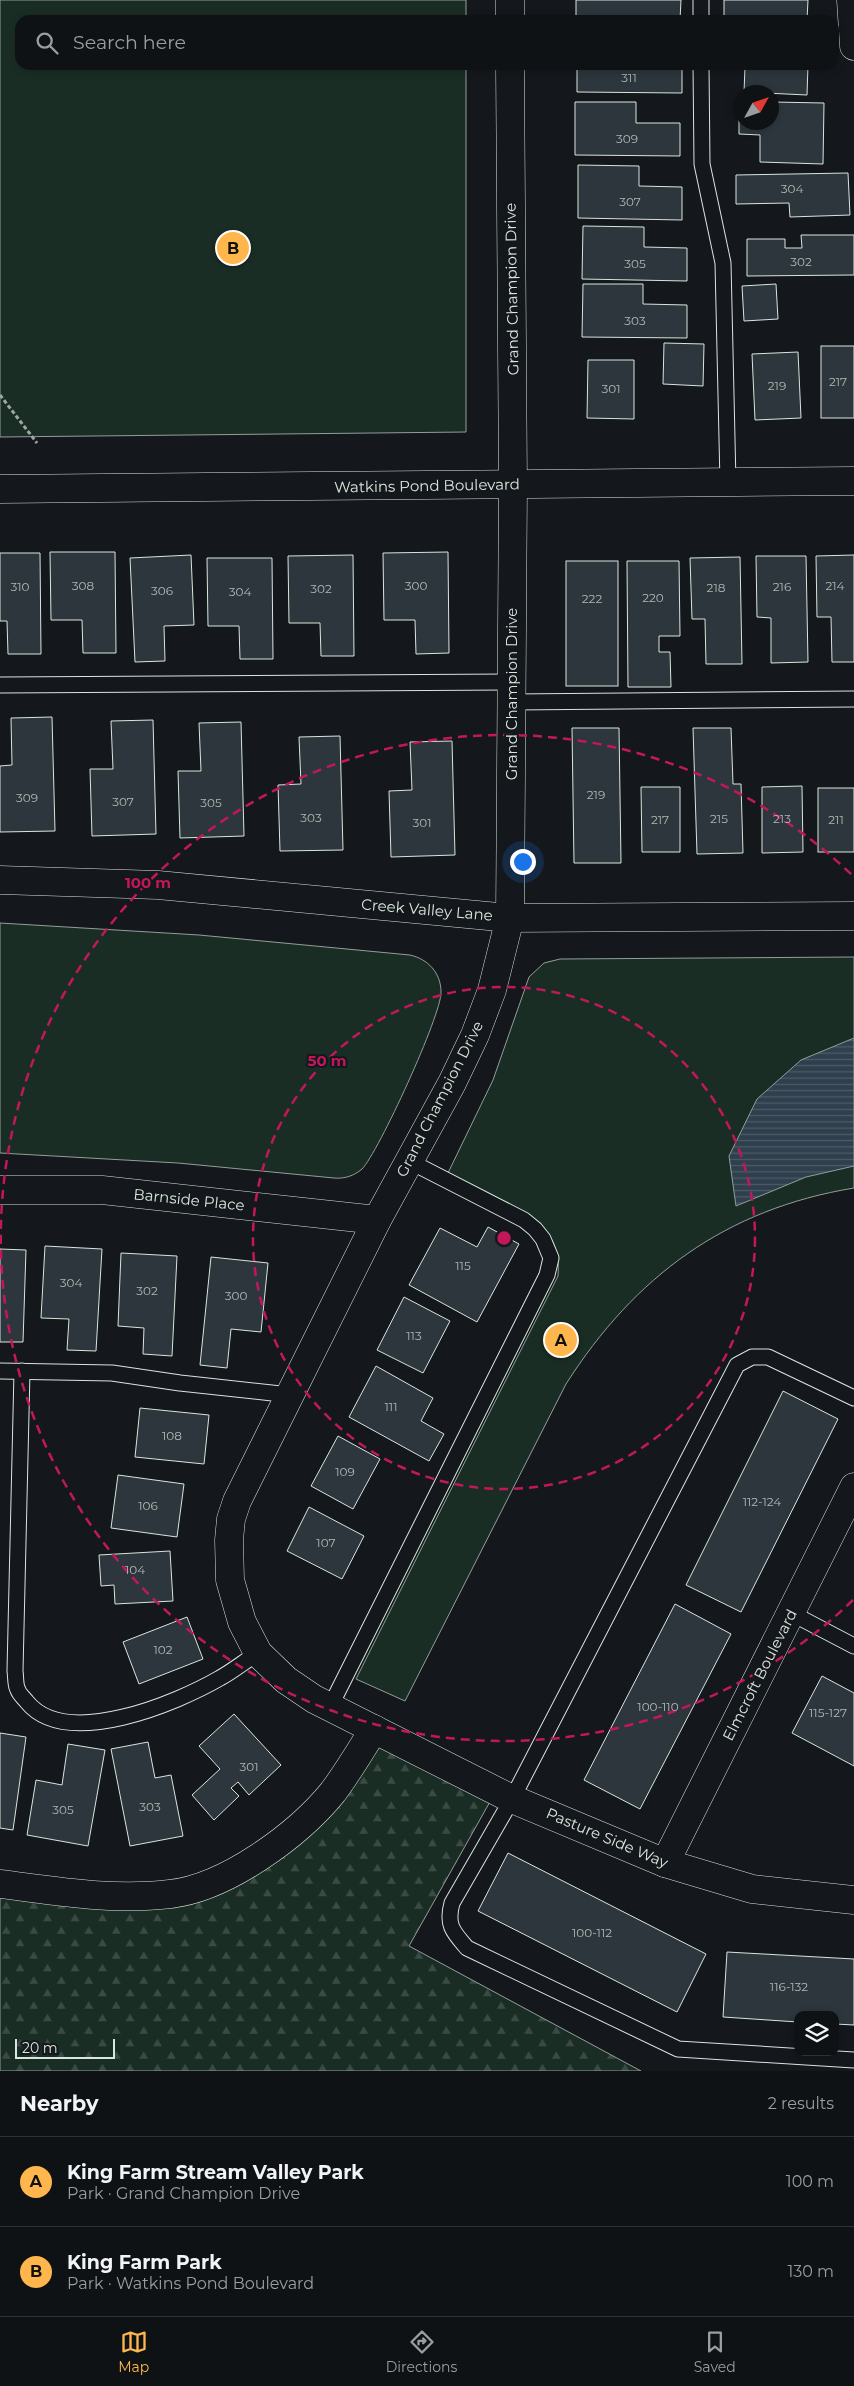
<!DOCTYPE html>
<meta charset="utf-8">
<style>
body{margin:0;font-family:Montserrat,sans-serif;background:#181b1e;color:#f1f3f6}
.controls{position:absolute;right:15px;bottom:15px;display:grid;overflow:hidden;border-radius:10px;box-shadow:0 2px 8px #0003}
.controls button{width:45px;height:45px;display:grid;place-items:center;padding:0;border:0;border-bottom:1px solid #2f3234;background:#0f1215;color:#f1f3f6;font:25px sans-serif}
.compass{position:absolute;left:734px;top:85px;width:45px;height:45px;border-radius:50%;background:#0f1215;box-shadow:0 2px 8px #0003;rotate:50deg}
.scale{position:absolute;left:15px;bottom:12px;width:100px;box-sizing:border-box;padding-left:5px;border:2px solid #d8e6dc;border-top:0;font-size:14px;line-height:18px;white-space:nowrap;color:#d8e6dc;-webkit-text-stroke:4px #14181c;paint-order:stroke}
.you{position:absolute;left:522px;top:861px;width:18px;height:18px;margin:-12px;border:4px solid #fff;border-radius:50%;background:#1a73e8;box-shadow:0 0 0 8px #1a73e833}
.badge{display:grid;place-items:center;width:32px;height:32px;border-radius:50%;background:#ffb74d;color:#111;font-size:16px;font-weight:700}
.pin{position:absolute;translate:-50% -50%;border:2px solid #fff;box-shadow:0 1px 5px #0006}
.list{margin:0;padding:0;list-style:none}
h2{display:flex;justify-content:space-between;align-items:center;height:65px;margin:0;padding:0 20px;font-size:21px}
h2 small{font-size:16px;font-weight:400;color:#9b9ea0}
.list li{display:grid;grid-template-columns:32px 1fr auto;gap:15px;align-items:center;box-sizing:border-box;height:90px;padding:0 20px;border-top:1px solid #2f3234}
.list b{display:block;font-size:19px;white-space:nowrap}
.list p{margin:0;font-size:16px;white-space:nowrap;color:#9b9ea0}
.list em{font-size:16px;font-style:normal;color:#9b9ea0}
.icon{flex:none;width:28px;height:28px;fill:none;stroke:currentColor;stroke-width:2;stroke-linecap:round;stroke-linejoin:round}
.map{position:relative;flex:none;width:854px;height:2071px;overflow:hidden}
.search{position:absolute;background:#0f1215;box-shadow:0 2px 8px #0003;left:15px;right:15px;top:15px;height:55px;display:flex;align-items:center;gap:12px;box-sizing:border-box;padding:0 18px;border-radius:15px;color:#9b9ea0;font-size:19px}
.sheet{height:245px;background:#0f1215}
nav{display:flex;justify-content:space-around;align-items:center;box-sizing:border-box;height:70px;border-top:1px solid #2f3234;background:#0f1215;font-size:14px;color:#9b9ea0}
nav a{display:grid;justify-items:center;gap:2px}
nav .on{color:#ffb74d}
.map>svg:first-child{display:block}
</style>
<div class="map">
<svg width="854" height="2071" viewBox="0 0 854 2071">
<defs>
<pattern id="forest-firs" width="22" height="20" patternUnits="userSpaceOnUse" patternTransform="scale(1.25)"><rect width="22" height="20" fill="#1a2d24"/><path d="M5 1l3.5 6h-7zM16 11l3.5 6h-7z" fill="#3b4b43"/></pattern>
<pattern id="water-rules" width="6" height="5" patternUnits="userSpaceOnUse" patternTransform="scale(1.25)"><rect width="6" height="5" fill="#2f3f4d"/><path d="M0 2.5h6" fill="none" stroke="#4c5b66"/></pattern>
</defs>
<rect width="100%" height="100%" fill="#14181c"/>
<path fill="url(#forest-firs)" stroke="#939e99" d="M374 1729 496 1791 409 1946 641 2071H0V1884L131 1896 263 1854Z"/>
<g fill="#1a2d24" stroke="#939e99">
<path d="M0 0H466V20H20V65H466V432L0 437Z"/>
<path d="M0 923 199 935 410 955C428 959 441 973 441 992 442 1014 378 1153 362 1169 354 1176 344 1179 334 1178L178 1163 0 1153Z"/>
<path d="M854 957V1188C726 1209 635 1276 566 1384L405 1701 356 1679 558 1276C560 1249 552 1232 530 1217L447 1175 493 1080 529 977 544 963 560 959Z"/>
</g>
<path fill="url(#water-rules)" stroke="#939e99" d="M854 1038V1166L806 1177 736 1206 729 1156 757 1099 801 1060Z"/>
<g fill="#2c363c" stroke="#d8e6dc">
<path d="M576 0H681L680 20H576Z"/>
<path d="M724 0H808L807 20H724Z"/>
<path d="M577 65H682V93L577 92Z"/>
<path d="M724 65H808L807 95 744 92 745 67Z"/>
<path d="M575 102H636V123H680V156L575 155Z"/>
<path d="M739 102H742V122H772V102L824 103 823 164 760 162V135L739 134Z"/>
<path d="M578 165 639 166V186L682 187V220L578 218Z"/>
<path d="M848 173 850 215 790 217 789 203 736 204V175Z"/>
<path d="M583 226 644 227V247L687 248V281L582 279Z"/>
<path d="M801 235H854V275L747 276V239H785V248H802Z"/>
<path d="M583 284H643V304L687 305V338L582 337Z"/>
<path d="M776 284 778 319 744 321 742 286Z"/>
<path d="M664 343 704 344 703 386 663 384Z"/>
<rect x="821" y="346" width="33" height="72"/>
<path d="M798 352 801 418 755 420 752 354Z"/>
<path d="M588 360H634V419L587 418Z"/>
<path d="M50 552H115L116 653H83L82 620H51Z"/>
<path d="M448 552 449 653 416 654 415 620H384L383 553Z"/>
<path d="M0 553H40L41 654H8L7 621H0Z"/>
<path d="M191 555 194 625 164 626 165 661 135 662 130 558Z"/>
<path d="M353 555 354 656H321L320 623H289L288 556Z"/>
<path d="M854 555V662H832L831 617H817L816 556Z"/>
<path d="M756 556H806L808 662 771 663V618L757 617Z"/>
<path d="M740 557 742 664H706L705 619H692L690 558Z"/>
<path d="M207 558H272L273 659H240L239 626H208Z"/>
<rect x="566" y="561" width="52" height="125"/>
<path d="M627 561H679L680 636H659V652H670L671 687H628Z"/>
<path d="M52 717 55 831 0 832V766L12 765 11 718Z"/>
<path d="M153 720 156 834 92 836 90 769H113L111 721Z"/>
<path d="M241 722 244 836 180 838 178 771H201L199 723Z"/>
<path d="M572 728H619L621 863H574Z"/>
<path d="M693 728H731L733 784H741L743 853 697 854Z"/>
<path d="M340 736 343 850 280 851 278 785 301 784 299 737Z"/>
<path d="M452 741 455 855 391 857 389 791 412 790 410 742Z"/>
<path d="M802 786 803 852 762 853V787Z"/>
<path d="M641 787H680V852H642Z"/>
<rect x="818" y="788" width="36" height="64"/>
<path d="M488 1227 519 1244 477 1322 409 1285 440 1228 477 1247Z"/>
<path d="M45 1246 102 1249 96 1351 67 1350 69 1319 41 1318Z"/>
<path d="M0 1249 26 1250 23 1342H0Z"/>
<path d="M121 1253 177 1256 172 1356 143 1354 144 1328 118 1326Z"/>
<path d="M211 1257 268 1263 261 1332 231 1329 227 1368 200 1365Z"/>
<path d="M404 1297 450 1321 423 1373 377 1350Z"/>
<path d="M376 1366 433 1398 421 1421 444 1434 429 1461 349 1417Z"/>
<path d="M783 1391 838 1419 741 1612 686 1585Z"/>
<path d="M140 1408 209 1415 204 1464 135 1457Z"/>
<path d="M338 1436 380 1459 353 1509 311 1486Z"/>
<path d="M118 1475 184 1484 177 1537 111 1528Z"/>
<path d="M309 1507 364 1536 342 1579 287 1551Z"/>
<path d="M170 1551 173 1601 115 1604 114 1585 101 1586 99 1555Z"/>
<path d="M675 1604 731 1634 640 1809 584 1780Z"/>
<path d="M187 1617 203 1659 139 1684 123 1642Z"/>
<path d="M822 1676 854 1693V1766L792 1733Z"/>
<path d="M234 1714 281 1765 249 1795 238 1782 231 1788 239 1796 214 1820 192 1795 220 1769 199 1746Z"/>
<path d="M0 1733 26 1737 13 1830 0 1828Z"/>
<path d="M148 1742 155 1778 171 1775 183 1836 130 1846 111 1749Z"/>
<path d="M68 1744 105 1750 88 1846 27 1835 36 1780 62 1785Z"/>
<path d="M508 1853 706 1954 677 2012 478 1911Z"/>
<path d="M727 1952 854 1959V2025L835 2024V2015H798V2022L723 2017Z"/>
</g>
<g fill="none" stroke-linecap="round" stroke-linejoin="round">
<defs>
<g id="service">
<path d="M701 0V20"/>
<path d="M701 65 702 164 723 263 728 483"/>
<path d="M0 685 513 682"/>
<path d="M513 702 854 699"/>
<path d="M0 1371 112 1373 180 1383 290 1395"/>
<path d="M22 1371 15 1671C16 1677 15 1685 18 1690 19 1694 24 1698 27 1702 66 1750 177 1703 220 1678 233 1671 245 1661 258 1653"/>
<path d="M854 1398 768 1357H752L737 1365 512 1799 452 1903C446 1925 453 1932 467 1948L678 2049 854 2060"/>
<path d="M791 1613 854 1646"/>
<path d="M330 1707 547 1275 551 1258 543 1239 535 1229 524 1220 409 1161"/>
</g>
<g id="minor">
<path d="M851 0 854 46"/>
<path d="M513 485 510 918 492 990 475 1035 452 1083 377 1220 237 1501 231 1519 229 1540 230 1580 242 1622 258 1653 286 1680 314 1699 512 1799 665 1863 752 1889 854 1900"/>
<path d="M0 880 158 885 510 918 854 916"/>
<path d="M0 1190H102L377 1220"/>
<path d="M665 1863 854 1487"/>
<path d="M0 1884C56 1891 113 1901 170 1894 226 1888 298 1835 333 1792 348 1772 361 1750 374 1729"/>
</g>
<g id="tertiary">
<path d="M510 0V20"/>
<path d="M510 65 513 485"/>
<path d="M0 489 854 481"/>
</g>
</defs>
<use href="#service" stroke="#d8e6dc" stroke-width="17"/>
<use href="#minor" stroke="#d8e6dc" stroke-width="29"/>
<use href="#tertiary" stroke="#d8e6dc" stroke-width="29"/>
<path stroke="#9da8a2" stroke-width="3" stroke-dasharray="4 2.5" stroke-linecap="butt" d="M0 395 37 443"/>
<use href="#service" stroke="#14181c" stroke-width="15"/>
<use href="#minor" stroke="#14181c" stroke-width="28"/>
<use href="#tertiary" stroke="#14181c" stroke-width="28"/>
</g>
<g fill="none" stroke="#c2185b" stroke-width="2.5" stroke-dasharray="9 6">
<circle cx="504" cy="1238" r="251"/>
<path d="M853 1600A503 503 0 1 1 853 876"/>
</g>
<g text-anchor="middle" stroke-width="4" stroke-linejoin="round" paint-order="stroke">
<g font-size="12" fill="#adbab4">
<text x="629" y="82">311</text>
<text x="627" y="143">309</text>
<text x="792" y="193">304</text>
<text x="630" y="206">307</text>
<text x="801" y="266">302</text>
<text x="635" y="268">305</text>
<text x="635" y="325">303</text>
<text x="838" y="386">217</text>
<text x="777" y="390">219</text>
<text x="611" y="393">301</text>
<text x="83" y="590">308</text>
<text x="416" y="590">300</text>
<text x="835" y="590">214</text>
<text x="20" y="591">310</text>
<text x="782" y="591">216</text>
<text x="716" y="592">218</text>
<text x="321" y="593">302</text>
<text x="162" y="595">306</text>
<text x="240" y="596">304</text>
<text x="653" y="602">220</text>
<text x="592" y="603">222</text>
<text x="596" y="799">219</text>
<text x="27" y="802">309</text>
<text x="123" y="806">307</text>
<text x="211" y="807">305</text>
<text x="311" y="822">303</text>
<text x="719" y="823">215</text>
<text x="782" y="823">213</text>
<text x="660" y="824">217</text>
<text x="836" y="824">211</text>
<text x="422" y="827">301</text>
<text x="463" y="1270">115</text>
<text x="71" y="1287">304</text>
<text x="147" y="1295">302</text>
<text x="236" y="1300">300</text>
<text x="414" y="1340">113</text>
<text x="391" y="1411">111</text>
<text x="172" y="1440">108</text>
<text x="345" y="1476">109</text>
<text x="762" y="1506">112-124</text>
<text x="148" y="1510">106</text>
<text x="326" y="1547">107</text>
<text x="135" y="1574">104</text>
<text x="163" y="1654">102</text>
<text x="658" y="1711">100-110</text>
<text x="828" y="1717">115-127</text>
<text x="249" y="1771">301</text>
<text x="150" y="1811">303</text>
<text x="63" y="1814">305</text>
<text x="592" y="1937">100-112</text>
<text x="789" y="1991">116-132</text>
</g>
<g font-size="15" fill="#d8e6dc" stroke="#14181c">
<text transform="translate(512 289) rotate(-91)" y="5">Grand Champion Drive</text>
<text transform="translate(427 486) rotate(-1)" y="5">Watkins Pond Boulevard</text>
<text transform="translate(512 694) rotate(-90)" y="5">Grand Champion Drive</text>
<text transform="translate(427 910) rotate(5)" y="5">Creek Valley Lane</text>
<text transform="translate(440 1099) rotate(-63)" y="5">Grand Champion Drive</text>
<text transform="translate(189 1200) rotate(6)" y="5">Barnside Place</text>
<text transform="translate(760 1675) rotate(-63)" y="5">Elmcroft Boulevard</text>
<text transform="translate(607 1838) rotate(23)" y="5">Pasture Side Way</text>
</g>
</g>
<circle cx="504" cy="1238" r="8" fill="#c2185b" stroke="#14181c" stroke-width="2.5"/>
<g font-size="15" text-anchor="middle" font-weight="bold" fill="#c2185b" stroke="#14181c" stroke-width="4" stroke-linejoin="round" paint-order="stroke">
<text x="148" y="888">100 m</text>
<text x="327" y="1066">50 m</text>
</g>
</svg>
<div class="controls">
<button><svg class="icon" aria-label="layers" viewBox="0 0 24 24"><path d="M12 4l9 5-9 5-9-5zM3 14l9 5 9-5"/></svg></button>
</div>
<svg class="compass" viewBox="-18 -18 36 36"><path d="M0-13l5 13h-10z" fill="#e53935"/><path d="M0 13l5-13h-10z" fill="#9b9ea0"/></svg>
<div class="scale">20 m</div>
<div class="you"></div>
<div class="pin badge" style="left:561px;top:1340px">A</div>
<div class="pin badge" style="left:233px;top:248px">B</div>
<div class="search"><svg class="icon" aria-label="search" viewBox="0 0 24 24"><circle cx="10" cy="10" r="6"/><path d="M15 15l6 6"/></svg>Search here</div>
</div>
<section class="sheet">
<h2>Nearby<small>2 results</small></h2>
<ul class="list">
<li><span class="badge">A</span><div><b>King Farm Stream Valley Park</b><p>Park · Grand Champion Drive</p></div><em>100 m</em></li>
<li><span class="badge">B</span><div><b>King Farm Park</b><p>Park · Watkins Pond Boulevard</p></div><em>130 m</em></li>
</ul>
</section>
<nav>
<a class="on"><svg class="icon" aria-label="map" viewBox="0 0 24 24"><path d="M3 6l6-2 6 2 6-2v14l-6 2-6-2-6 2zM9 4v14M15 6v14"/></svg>Map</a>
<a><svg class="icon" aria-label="directions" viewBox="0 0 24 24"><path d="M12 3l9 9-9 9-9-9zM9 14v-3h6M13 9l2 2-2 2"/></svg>Directions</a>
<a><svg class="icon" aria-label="saved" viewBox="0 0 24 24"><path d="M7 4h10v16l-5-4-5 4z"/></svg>Saved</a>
</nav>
